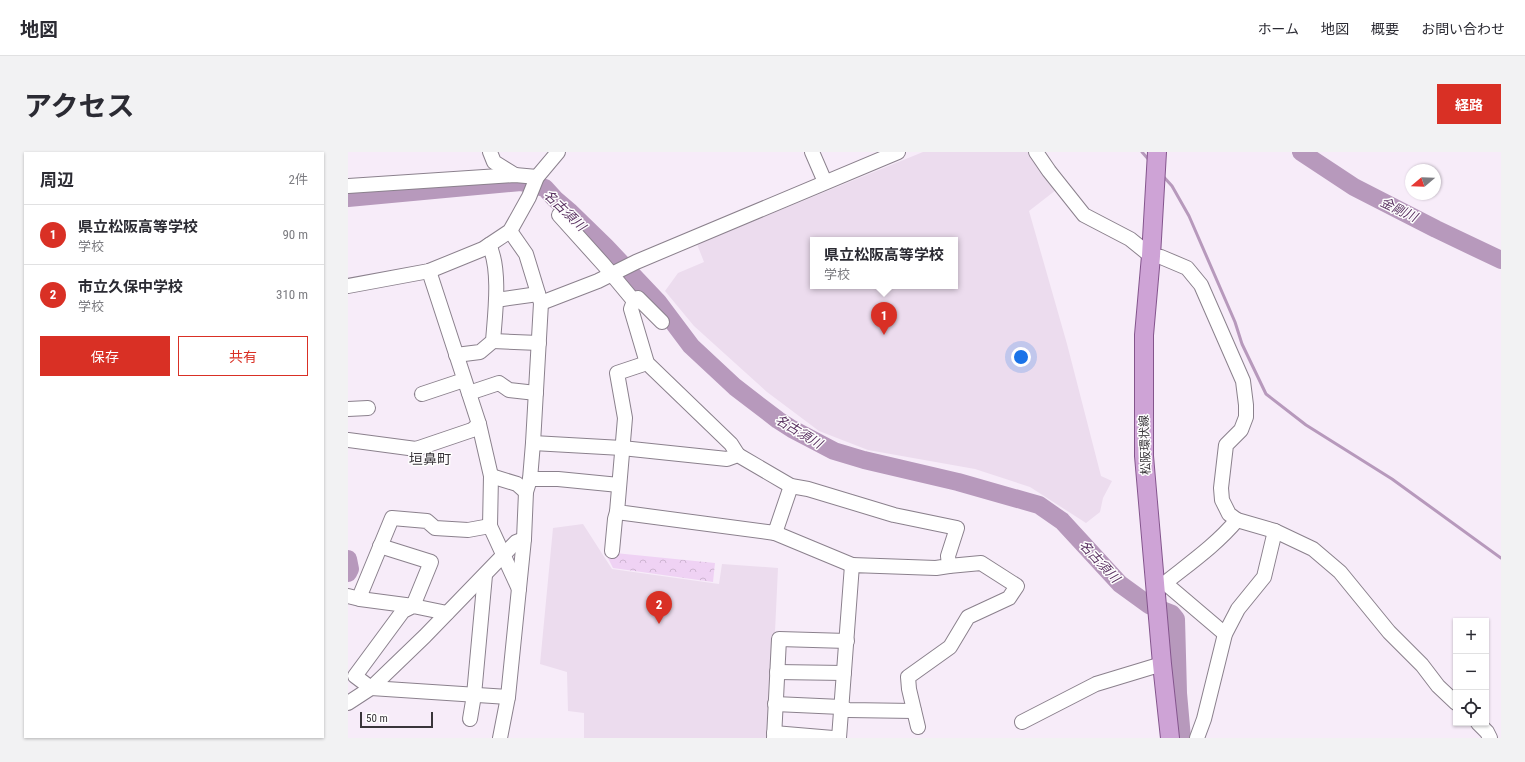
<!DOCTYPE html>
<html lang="ja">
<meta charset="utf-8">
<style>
body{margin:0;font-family:"Roboto Condensed","Noto Sans JP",sans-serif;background:#f2f2f3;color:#2b2b33}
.controls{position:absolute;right:12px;bottom:12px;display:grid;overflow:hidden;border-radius:0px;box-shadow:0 1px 3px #0004}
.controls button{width:36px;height:36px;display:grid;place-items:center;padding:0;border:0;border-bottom:1px solid #e1e1e2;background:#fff;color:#2b2b33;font:20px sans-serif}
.compass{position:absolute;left:1057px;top:12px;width:36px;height:36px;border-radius:50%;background:#fff;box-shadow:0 1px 3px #0004;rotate:251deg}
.scale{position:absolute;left:12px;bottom:10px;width:73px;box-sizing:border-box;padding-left:4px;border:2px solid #39353a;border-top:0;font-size:11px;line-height:14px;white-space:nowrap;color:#39353a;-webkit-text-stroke:3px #fefefe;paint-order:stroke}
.you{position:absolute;left:673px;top:205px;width:14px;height:14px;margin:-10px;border:3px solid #fff;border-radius:50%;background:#1a73e8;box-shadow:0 0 0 6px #1a73e833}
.badge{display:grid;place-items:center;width:26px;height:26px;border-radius:50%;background:#d93025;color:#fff;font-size:13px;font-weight:700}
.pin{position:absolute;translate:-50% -33px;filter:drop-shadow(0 1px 2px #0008)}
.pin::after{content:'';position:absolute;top:21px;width:14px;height:12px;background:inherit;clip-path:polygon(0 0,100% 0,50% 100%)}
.popup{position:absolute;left:462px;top:85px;width:148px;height:52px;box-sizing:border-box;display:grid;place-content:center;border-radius:0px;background:#fff;filter:drop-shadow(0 1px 3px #0005);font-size:13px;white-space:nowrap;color:#7c7c81}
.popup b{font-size:15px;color:#2b2b33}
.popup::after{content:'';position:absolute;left:50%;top:100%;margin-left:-8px;border:8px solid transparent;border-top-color:#fff}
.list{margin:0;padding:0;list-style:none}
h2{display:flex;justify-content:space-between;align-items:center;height:52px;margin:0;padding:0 16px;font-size:17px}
h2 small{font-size:13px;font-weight:400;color:#7c7c81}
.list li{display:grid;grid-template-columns:26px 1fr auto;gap:12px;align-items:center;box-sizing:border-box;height:60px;padding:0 16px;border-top:1px solid #e1e1e2}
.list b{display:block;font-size:15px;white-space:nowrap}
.list p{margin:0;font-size:13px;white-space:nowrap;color:#7c7c81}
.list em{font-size:13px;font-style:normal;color:#7c7c81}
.actions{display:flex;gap:8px;padding:12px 16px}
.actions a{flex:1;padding:9px 0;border:1px solid #d93025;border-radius:0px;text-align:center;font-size:14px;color:#d93025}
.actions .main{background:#d93025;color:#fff}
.icon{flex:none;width:22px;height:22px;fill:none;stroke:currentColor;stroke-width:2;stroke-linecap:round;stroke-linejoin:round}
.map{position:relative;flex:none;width:1153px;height:586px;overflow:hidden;border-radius:0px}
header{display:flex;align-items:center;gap:24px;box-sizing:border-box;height:56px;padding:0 20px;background:#fff;border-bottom:1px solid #e1e1e2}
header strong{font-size:19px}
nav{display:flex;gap:22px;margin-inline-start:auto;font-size:14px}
.intro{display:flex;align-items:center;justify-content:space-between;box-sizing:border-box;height:96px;padding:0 24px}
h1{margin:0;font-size:28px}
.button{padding:10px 18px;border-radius:0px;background:#d93025;color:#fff;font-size:14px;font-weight:700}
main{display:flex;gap:24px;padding:0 24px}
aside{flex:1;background:#fff;border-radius:0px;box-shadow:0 1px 3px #0004}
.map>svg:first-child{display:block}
</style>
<header>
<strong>地図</strong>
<nav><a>ホーム</a><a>地図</a><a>概要</a><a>お問い合わせ</a></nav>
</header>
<div class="intro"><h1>アクセス</h1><a class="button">経路</a></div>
<main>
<aside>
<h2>周辺<small>2件</small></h2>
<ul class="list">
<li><span class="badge">1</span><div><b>県立松阪高等学校</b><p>学校</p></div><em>90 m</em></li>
<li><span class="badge">2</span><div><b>市立久保中学校</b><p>学校</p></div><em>310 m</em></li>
</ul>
<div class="actions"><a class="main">保存</a><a>共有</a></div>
</aside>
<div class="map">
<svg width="1153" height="586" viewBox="0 0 1153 586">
<defs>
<pattern id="park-crowns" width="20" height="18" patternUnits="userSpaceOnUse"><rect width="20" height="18" fill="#efd2f4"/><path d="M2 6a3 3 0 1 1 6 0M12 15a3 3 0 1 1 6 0" fill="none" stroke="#ceb5d2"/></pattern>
</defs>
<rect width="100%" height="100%" fill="#f7ecf9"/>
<g fill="#ecdcee" fill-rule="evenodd">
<path d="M575 0H682L708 38 681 59 719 192 753 324 764 329 755 346 752 360 738 371 682 335 627 317 520 298 471 279 419 240 346 174 317 139 330 121 356 110 349 92ZM465 88H607V134H465Z"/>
<path d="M235 372 264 417 371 432 374 412 430 416 422 586H236V561L220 559 219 520 192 512 205 376Z"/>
</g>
<path fill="url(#park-crowns)" d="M257 400 367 411 365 430 265 416Z"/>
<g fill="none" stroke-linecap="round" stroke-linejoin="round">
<g stroke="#b799bc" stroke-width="3">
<path d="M794 0 801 8"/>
<path d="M814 23 824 34 841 64 887 170 894 192 918 242 958 273 1044 327 1153 406"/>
</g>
<g stroke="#b799bc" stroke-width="18">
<path d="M953 0 1006 35 1088 77 1153 108"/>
<path d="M0 46 173 30 197 36 207 47 221 59 258 95 310 150 343 194 387 235 430 268 444 277 486 299 516 308 610 330 691 353 714 369 772 432 801 453 824 462 828 467 830 541 834 586"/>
<path d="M0 407 2 417 0 421"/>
</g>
<defs>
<g id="minor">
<path d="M142 0 146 10 167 23"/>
<path d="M464 0 477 30"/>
<path d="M688 0 701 19 736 63 782 87 803 104 813 105 839 116 853 133 895 229 898 253V265L893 278 878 293 873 336 874 348 881 362 889 368"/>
<path d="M0 34 167 23 189 25"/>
<path d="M211 63 256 113 286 149 283 157 299 211 383 292 390 303"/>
<path d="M81 119 131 272 143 324 142 374 171 437"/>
<path d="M0 134 81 119 135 97 162 79 181 45 189 25 210 0"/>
<path d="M148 148 190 142"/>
<path d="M286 149 290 146 314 170"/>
<path d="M193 151 250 129 288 110 550 0"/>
<path d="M145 189 191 191"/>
<path d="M108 203 132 200 145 189C147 163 153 117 141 93"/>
<path d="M299 211 269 221 277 266 269 360 427 381 443 334"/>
<path d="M121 241 151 231 161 238 188 241"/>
<path d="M74 242 116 228"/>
<path d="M0 257 20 256"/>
<path d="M0 288 68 297 124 278 131 272"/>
<path d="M185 291 274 296 379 307 390 303 443 334 460 337 546 363 609 376 600 404 601 414 588 416 504 413 491 586"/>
<path d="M143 324 169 332 178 340"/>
<path d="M182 327H210L271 333"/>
<path d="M427 381 504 413"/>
<path d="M264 399 267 367 269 360"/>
<path d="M808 431H817L877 482"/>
<path d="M817 431C842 411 868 393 889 368L927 379 965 397 992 420 1041 480 1074 513 1090 534 1108 551"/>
<path d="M0 444 12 447 13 441 44 366 79 369 87 376 120 378 142 374"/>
<path d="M12 447 65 454 83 410 32 394"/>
<path d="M99 461 65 454 55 459 7 524 23 536 160 545"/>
<path d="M429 520 496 521"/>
<path d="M0 551 23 536 77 484 168 390 176 387"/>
<path d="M427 552 493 555 500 558 566 559"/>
<path d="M122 567 126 543 137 423"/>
<path d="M674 570 748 532 814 512"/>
<path d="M1130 571 1139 580 1142 586"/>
<path d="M570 575 561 537 560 525 602 495 620 465 661 446 669 434 633 411 601 414"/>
<path d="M426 581 485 586"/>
<path d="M152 586 160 545 176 387 178 340 182 327 185 291 193 151 178 102 162 79"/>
<path d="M426 586 431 487 499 489"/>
<path d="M849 586 856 567 877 482 890 457 916 425 927 379"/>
</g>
<path id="major" d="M809 0 803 104 796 183V304L814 512 822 586"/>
</defs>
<use href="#minor" stroke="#8b818d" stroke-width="16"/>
<use href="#major" stroke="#84558d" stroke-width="20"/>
<use href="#minor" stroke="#fff" stroke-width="14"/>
<use href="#major" stroke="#cea3d6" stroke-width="18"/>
</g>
<g text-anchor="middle" stroke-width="3" stroke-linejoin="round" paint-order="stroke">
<g font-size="12" fill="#39353a" stroke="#fefefe">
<text transform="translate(797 293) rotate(-92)" y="4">松阪環状線</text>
</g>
<g font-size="13" font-style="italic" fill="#593160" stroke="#fefefe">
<text transform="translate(1051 57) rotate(26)" y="5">金剛川</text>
<text transform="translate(217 58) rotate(44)" y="5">名古須川</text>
<text transform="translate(451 279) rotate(31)" y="5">名古須川</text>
<text transform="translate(752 409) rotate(47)" y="5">名古須川</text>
</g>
<g font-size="14" fill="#39353a" stroke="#fefefe">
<text x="82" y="312">垣鼻町</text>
</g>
</g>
</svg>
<div class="controls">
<button>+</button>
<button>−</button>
<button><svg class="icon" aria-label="locate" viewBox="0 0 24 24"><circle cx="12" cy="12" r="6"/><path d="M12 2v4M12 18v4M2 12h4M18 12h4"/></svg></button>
</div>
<svg class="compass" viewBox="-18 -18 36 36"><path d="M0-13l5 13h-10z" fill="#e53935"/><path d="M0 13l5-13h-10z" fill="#7c7c81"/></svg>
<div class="scale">50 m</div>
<div class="you"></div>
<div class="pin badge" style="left:536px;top:183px">1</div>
<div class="popup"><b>県立松阪高等学校</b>学校</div>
<div class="pin badge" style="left:311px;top:472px">2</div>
</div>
</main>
